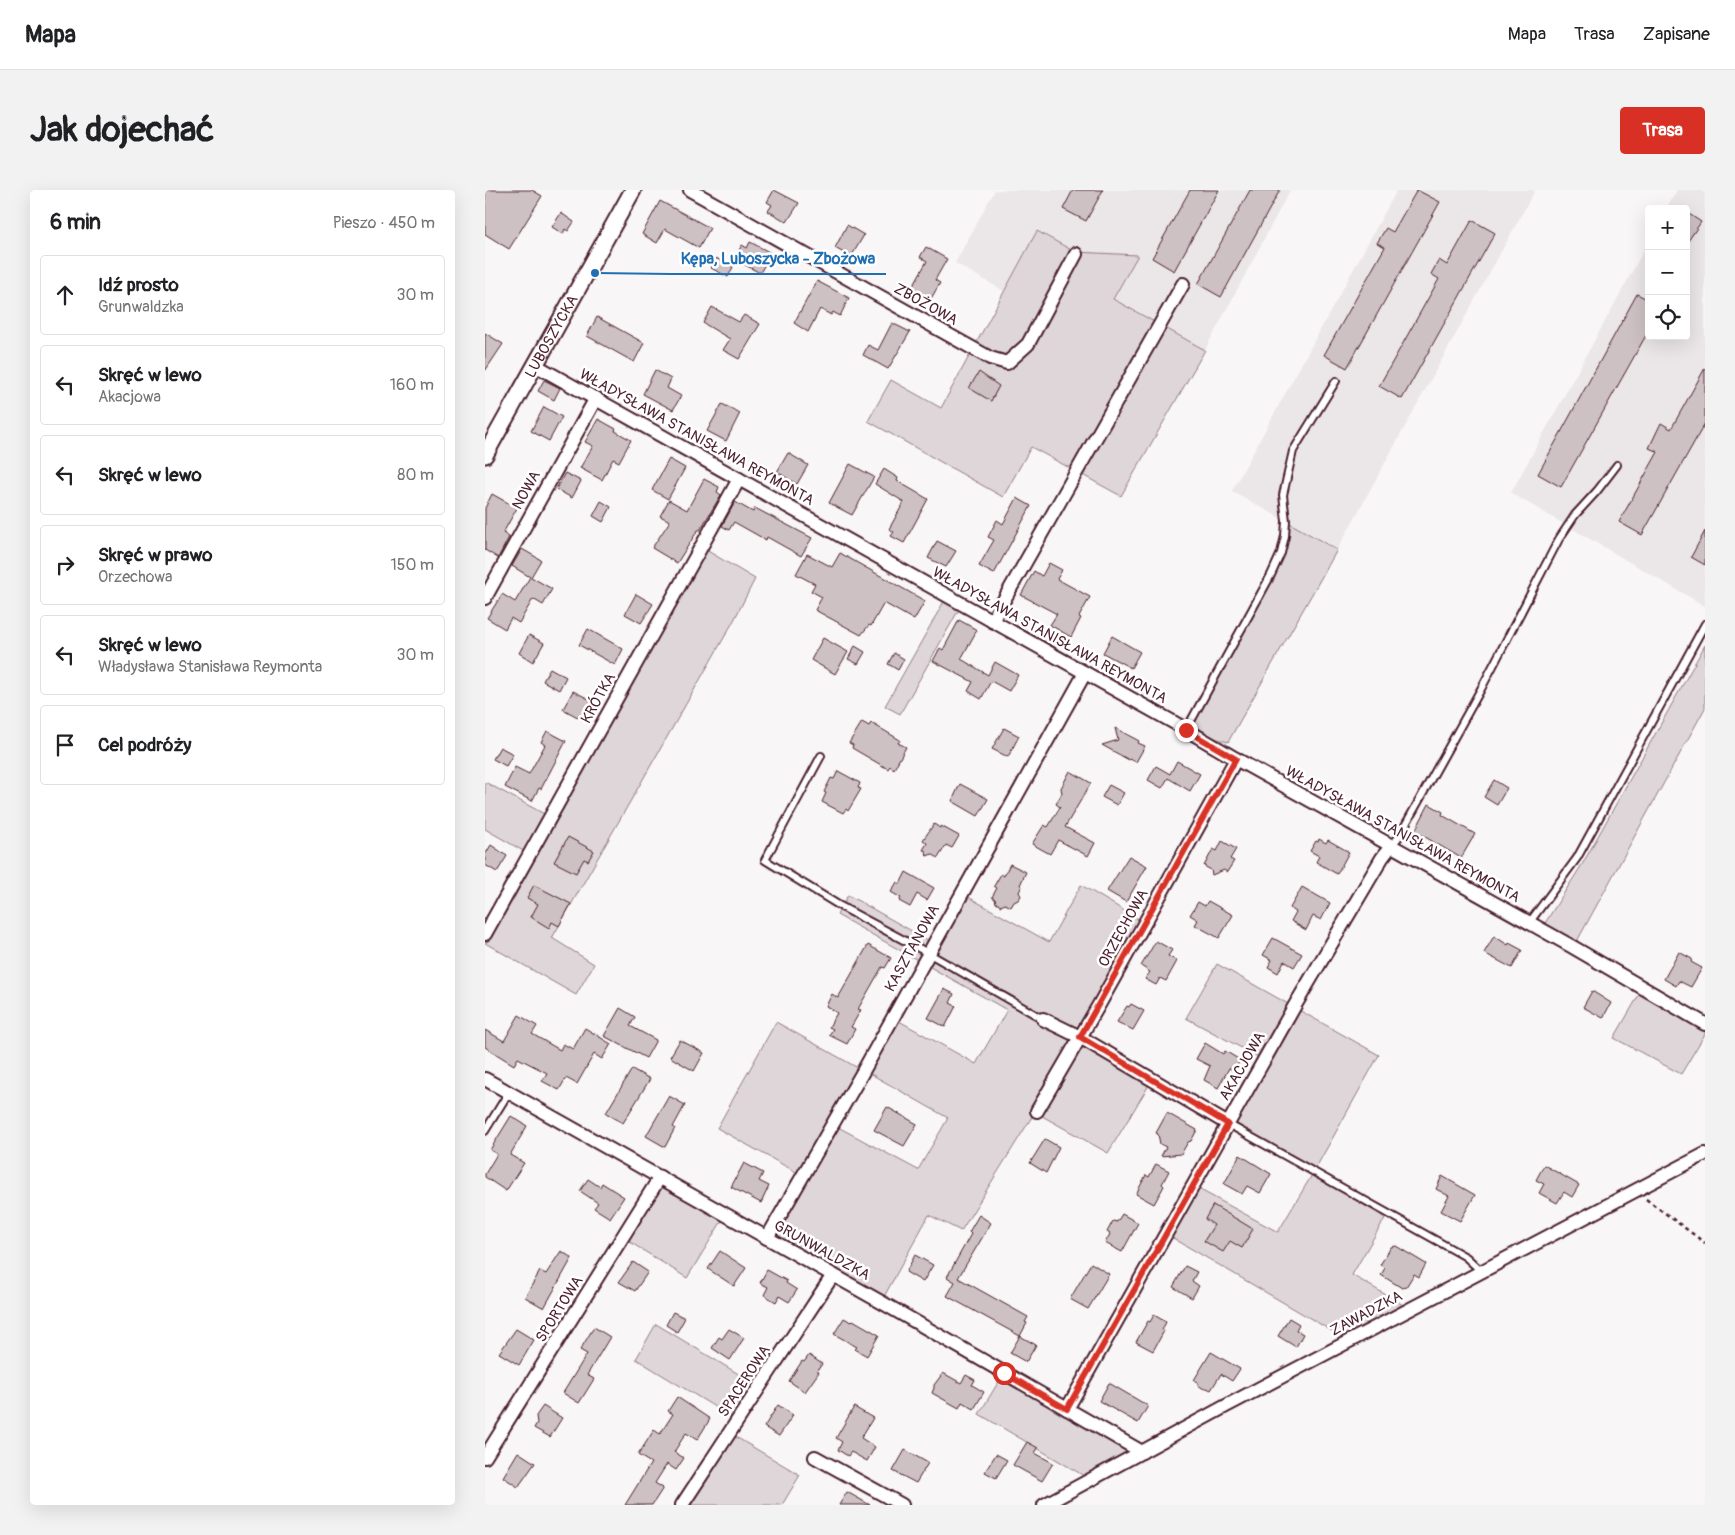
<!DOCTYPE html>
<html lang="pl">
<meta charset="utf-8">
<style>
body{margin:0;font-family:Pangolin,sans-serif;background:#f2f2f2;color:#202124}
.controls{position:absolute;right:15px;top:15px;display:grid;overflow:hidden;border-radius:5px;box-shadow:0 5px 20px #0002}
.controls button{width:45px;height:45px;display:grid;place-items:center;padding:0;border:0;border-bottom:1px solid #e0e0e0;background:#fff;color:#202124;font:25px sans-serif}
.stop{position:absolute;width:15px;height:15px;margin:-11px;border:4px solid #d93025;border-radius:50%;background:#fff}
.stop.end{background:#d93025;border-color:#fff;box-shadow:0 1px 5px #0008}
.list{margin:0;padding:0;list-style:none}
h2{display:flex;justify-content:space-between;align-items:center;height:65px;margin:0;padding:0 20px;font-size:21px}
h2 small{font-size:16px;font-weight:400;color:#757577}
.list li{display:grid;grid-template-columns:32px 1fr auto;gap:15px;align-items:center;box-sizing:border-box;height:80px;margin:0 10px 10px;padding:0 10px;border:1px solid #e0e0e0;border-radius:5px}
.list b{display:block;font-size:19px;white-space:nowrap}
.list p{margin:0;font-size:16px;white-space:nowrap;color:#757577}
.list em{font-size:16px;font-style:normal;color:#757577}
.icon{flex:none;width:28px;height:28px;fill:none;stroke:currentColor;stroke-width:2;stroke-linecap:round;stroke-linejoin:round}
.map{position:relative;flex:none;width:1220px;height:1315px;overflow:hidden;border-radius:5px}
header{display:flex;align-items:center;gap:30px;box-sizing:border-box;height:70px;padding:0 25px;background:#fff;border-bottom:1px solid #e0e0e0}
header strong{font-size:24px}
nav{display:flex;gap:28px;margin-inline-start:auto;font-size:18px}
.intro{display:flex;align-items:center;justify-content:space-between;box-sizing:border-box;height:120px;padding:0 30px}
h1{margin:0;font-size:35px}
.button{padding:12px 22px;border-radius:5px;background:#d93025;color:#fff;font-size:18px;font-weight:700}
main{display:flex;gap:30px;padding:0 30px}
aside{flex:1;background:#fff;border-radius:5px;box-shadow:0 5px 20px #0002}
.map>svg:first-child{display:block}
</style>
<header>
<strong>Mapa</strong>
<nav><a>Mapa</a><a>Trasa</a><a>Zapisane</a></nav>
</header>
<div class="intro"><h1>Jak dojechać</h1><a class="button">Trasa</a></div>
<main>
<aside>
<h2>6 min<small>Pieszo · 450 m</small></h2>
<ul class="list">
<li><svg class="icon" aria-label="ahead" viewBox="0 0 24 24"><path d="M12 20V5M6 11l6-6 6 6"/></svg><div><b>Idź prosto</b><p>Grunwaldzka</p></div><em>30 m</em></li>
<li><svg class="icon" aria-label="left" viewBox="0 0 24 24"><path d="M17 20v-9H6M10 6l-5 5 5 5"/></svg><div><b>Skręć w lewo</b><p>Akacjowa</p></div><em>160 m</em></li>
<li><svg class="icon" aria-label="left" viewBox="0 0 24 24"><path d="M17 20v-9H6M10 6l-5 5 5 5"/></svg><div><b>Skręć w lewo</b></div><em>80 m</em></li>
<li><svg class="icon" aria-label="right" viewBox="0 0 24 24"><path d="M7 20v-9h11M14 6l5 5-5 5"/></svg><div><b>Skręć w prawo</b><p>Orzechowa</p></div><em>150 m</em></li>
<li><svg class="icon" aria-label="left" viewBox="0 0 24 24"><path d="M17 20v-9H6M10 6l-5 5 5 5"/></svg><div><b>Skręć w lewo</b><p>Władysława Stanisława Reymonta</p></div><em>30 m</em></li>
<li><svg class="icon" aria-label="arrive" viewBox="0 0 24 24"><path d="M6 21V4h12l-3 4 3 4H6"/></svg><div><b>Cel podróży</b></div></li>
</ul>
</aside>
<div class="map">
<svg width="1220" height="1315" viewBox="0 0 1220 1315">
<rect width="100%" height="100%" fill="#f8f6f7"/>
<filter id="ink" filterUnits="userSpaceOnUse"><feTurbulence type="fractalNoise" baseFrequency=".02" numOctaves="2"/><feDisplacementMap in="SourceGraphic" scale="10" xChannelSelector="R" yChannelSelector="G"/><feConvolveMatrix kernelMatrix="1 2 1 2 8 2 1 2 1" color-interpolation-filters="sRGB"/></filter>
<g filter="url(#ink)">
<g fill="#ebe6e8">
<path d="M510 0H805L720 160 628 109 653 65 590 62 552 41 519 101 470 73Z"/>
<path d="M912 0H1050L852 360 747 301Z"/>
<path d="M1192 0H1220V416L1026 303 1164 51V146H1201V19H1181Z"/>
</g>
<g fill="#ded6d9" stroke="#947a82">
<path d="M552 41 590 62 653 65 628 109 720 160 636 306 546 257 518 307 383 231 406 190 456 218Z"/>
<path d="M801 331 852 360 743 552 701 540 796 363Z"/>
<path d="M216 357 270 389 248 432 67 748 109 774 91 805 0 753V744L40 662 0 639V592L65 627Z"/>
<path d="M462 406 477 414 415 524 400 516Z"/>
<path d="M1220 455V518L1091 753 1060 733 1098 673Z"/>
<path d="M596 695 660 733 595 847 667 890 623 963 550 922 476 1041 444 1025 396 1112 282 1048 318 986 232 938 291 832 373 878 353 937 433 980 463 928 384 883 407 827 491 874 522 820 352 725 363 705 448 753 476 703 564 752Z"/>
<path d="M732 774 894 865 828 983 900 1028 867 1085 925 1119 864 1151 681 1044 708 996 793 1042 828 983 743 934 779 870 701 828Z"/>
<path d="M1155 803 1220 840V844L1196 884 1129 848Z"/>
<path d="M175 987 241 1024 202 1088 137 1047Z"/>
<path d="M171 1134 275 1197 253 1231 151 1169Z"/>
<path d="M519 1183 657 1262 606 1290 494 1224Z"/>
<path d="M244 1243 315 1285 297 1315H197Z"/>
</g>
<g fill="#cdc1c4" stroke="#4a1f2b">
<path d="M0 0H47L57 6 24 59 0 44Z"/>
<path d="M289 0 314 13 302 32 283 21 287 15 282 12Z"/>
<path d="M588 0H618L601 31 578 19Z"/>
<path d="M705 0H734L689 81 667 68Z"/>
<path d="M765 0H795L736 107 713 94Z"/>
<path d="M932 0 955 12 862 178 839 165 900 57 892 53 901 38 908 42Z"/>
<path d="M175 11 225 38 214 58 180 39 172 53 157 44Z"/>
<path d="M1201 22 1216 32 1201 54Z"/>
<path d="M76 23 89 32 83 41 80 39 78 44 67 37Z"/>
<path d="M987 30 1010 43 917 209 894 196 954 89 946 84 954 70 962 75Z"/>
<path d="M362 35 379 45 366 67 350 58Z"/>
<path d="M265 52 286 63 275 83 249 69 257 55 262 58Z"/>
<path d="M441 57 462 69 450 90 455 93 444 112 425 101 442 71 435 67Z"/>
<path d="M231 68 248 77 243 87 226 78Z"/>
<path d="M332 91 364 108 355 126 348 122 346 125 335 119 323 142 309 133Z"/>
<path d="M1152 104 1164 110V140L1076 297 1053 284Z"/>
<path d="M227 117 254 132 259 125 275 134 254 169 238 160 245 149 218 133Z"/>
<path d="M112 127 159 153 149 172 102 146Z"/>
<path d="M407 133 425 142 403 179 378 165 383 155 393 160Z"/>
<path d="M0 143 18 154 0 181Z"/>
<path d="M1220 178V233L1157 345 1134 332 1173 262 1164 258 1176 233 1186 239Z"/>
<path d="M170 180 186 189 182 198 196 206 188 220 158 204Z"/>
<path d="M494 182 514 196 506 211 484 198Z"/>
<path d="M59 190 75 198 69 210 53 201Z"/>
<path d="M237 214 255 223 241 251 222 241Z"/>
<path d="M59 217 77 227 64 251 46 241Z"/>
<path d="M113 229 131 239 130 241 146 250 134 272 128 269 117 290 95 278 108 256 100 252Z"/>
<path d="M303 263 323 275 312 294 292 282Z"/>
<path d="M184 269 200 278 183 309 167 300Z"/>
<path d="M365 274 389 287 367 325 344 313Z"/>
<path d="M399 279 413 288 412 291 443 309 419 353 406 346 409 342 404 339 419 312 390 294Z"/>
<path d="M80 283 96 291 87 308 71 299Z"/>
<path d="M219 289 234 297 232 302 236 305 215 340H213L192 373 167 358 185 331 175 326 184 310 202 320Z"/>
<path d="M7 304 32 318 18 343 24 347 13 368 0 360V318Z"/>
<path d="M532 308 546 316 509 384 494 376 509 350 503 347 512 330 518 334Z"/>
<path d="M116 311 126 317 118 332 108 326Z"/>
<path d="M250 312 268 322 270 318 327 348 316 366 282 347 281 350 249 332 244 340 237 336Z"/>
<path d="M1220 341V375L1206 367Z"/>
<path d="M452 351 471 361 461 377 443 368Z"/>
<path d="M37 359 56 370 46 387 67 399 58 415 48 409 34 433 26 428 20 439 2 428 17 404 30 412 45 387 27 376Z"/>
<path d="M355 363 440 411 429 430 399 413 386 436 384 435 376 445 330 420 337 407 326 401 330 394 311 384 322 364 347 377Z"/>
<path d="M564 373 577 380 572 389 605 407 594 427 596 428 586 447 565 435 572 424 536 405 549 381 557 386Z"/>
<path d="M151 404 168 414 156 433 140 424Z"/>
<path d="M474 430 492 440 476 469 503 485 510 472 533 485 524 501 506 491 496 509 483 501 488 492 448 471 455 458 458 460Z"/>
<path d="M103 439 138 459 130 475 94 455Z"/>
<path d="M44 445 59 453 48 472 34 463Z"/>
<path d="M627 446 655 462 646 478 618 463Z"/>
<path d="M338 448 363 462 350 484 326 470Z"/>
<path d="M370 456 380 462 373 474 363 469Z"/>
<path d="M409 463 419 469 413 480 403 474Z"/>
<path d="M65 478 81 487 74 500 58 491Z"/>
<path d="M88 501 108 511 98 530 78 519Z"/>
<path d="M377 532 384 536 386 533 400 541 415 550 413 553 421 557 409 579 405 576 403 579 367 558 368 555 364 553Z"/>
<path d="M519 538 534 546 523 567 507 559Z"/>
<path d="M630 538 654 551 653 553 660 556 651 572 645 569 644 570 617 555 633 550Z"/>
<path d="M62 541 81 551 56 599 54 598 47 611 20 597 30 577 44 584 60 555 56 552Z"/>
<path d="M15 557 28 564 21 576 8 569Z"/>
<path d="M692 571 715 584 705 601 683 588 677 598 663 590 671 576 685 584Z"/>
<path d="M353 581 375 593 373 598 376 599 363 621 361 619 358 623 337 612 341 603 339 602 346 588 349 589Z"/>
<path d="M585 581 606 593 580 637 610 653 603 666 573 650 565 664 547 654 559 635 563 637 575 617 571 614 577 603 576 598Z"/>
<path d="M1009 590 1022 598 1012 615 999 607Z"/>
<path d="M475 594 503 609 493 626 467 611Z"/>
<path d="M624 595 639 603 632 615 617 607Z"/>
<path d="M944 614 958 622 957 625 990 644 976 668 930 641Z"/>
<path d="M449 634 455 638 456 636 474 646 467 658 461 655 453 668 447 664 442 666 441 661 438 660 442 653 438 650Z"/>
<path d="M83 647 109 661 103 671 99 669 91 683 69 672Z"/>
<path d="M834 649 841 653 843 650 864 662 852 684 831 672 834 666 825 661 831 651 833 652Z"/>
<path d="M737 651 751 659 745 669 749 671 742 682 739 680 727 685 726 680 719 676 728 659 732 661Z"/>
<path d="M6 655 22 666 12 682 0 675V665Z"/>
<path d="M644 666 662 676 641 712 622 701Z"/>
<path d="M525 674 541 682 535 695 537 696 534 702 536 706 533 710 529 712 526 717 520 714 516 716 511 713 510 709 507 707 512 698 509 696 516 684 519 686Z"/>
<path d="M421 682 449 698 442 710 432 704 425 717 414 711 416 708 406 702 412 692 415 694Z"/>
<path d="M49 695 86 714 74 736 67 732 64 738 46 727 53 714 42 708Z"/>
<path d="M817 697 845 713 836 730 828 726 821 740 806 731 811 722 805 718Z"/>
<path d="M723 711 748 725 734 748 710 735 713 730 705 725 713 712 720 716Z"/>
<path d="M1009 746 1023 755 1024 753 1037 760 1027 778 999 763Z"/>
<path d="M788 748 817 764 809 777 799 771 793 783 783 777 787 770 778 765Z"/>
<path d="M671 751 687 760 683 766 692 771 681 791 675 788 671 795 660 789 665 782 656 776Z"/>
<path d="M383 755 406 768 400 778 397 777 373 819 376 820 366 837 370 839 362 854 344 845 348 839 344 837 352 823 341 816 347 804 353 808Z"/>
<path d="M1194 762 1207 769 1206 772 1217 778 1206 797 1194 791 1191 796 1179 789Z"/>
<path d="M459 799 469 804 465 813 471 816 460 837 443 828Z"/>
<path d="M1107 801 1126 813 1118 828 1098 817Z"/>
<path d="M646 814 659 821 648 840 632 832 642 816 644 817Z"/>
<path d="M135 818 150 827 145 836 171 850 161 868 119 846Z"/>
<path d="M34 825 52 836 47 844 75 860 78 854 88 859 100 838 126 854 117 869 109 864 92 894 81 888 74 900 57 891 62 883 33 868 29 875 0 857V840L19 851Z"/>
<path d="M195 850 219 863 209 881 185 867Z"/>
<path d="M720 853 738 864 740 861 755 870 750 881 744 878 733 898 719 890 725 876 711 869Z"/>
<path d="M147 879 165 889 138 933 121 923Z"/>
<path d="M184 906 200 915 188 937 190 938 180 957 161 946Z"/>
<path d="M402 917 432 934 419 956 389 940Z"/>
<path d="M682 923 712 940 706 951 703 952 696 964 676 966 681 957 675 954 673 944 671 943Z"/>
<path d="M26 926 42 936 25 965 39 973 21 1001 0 987V984L12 964 5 960Z"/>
<path d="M560 949 574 957 561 983 545 973Z"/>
<path d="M755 965 786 984 775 1003 762 996 757 1004 739 994Z"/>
<path d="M259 973 278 983 274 991 284 996 276 1013 246 997Z"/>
<path d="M671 974 684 981 677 994 679 996 669 1014 651 1004 661 985 664 987Z"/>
<path d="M1059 975 1094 995 1087 1007 1079 1002 1072 1013 1054 1003 1059 994 1051 990Z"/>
<path d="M957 986 990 1005 975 1031 956 1021 964 1006 951 999Z"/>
<path d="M103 989 115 997 117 993 139 1007 125 1028 109 1018 113 1013 95 1001Z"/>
<path d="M728 1015 768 1039 757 1058 745 1051 738 1062 719 1051 729 1035 720 1029Z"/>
<path d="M637 1024 653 1033 637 1062 620 1053 625 1044 622 1042 628 1031 632 1032Z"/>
<path d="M494 1025 506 1033 473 1088 543 1127 540 1132 542 1133 535 1146 551 1155 541 1172 525 1163 535 1146 462 1106 470 1092 462 1087 486 1044 484 1042Z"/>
<path d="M911 1056 941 1074 934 1087 929 1084 921 1097 917 1098 896 1085 900 1078 895 1075 906 1057Z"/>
<path d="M76 1061 87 1068 59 1118 40 1107 55 1081 61 1084Z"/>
<path d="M235 1061 261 1078 249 1096 223 1079Z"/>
<path d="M430 1065 448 1075 438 1092 421 1082Z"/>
<path d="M148 1072 163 1082 150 1101 134 1092Z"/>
<path d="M606 1073 624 1084 603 1119 585 1109Z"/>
<path d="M700 1076 712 1082 707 1091 714 1096 707 1108 688 1097Z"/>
<path d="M282 1080 302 1091 301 1093 312 1100 304 1112 294 1106 291 1112 279 1105 283 1097 275 1093Z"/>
<path d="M188 1122 200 1128 192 1142 181 1135Z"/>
<path d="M669 1125 681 1132 677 1140 679 1141 668 1161 651 1152 663 1131 665 1132Z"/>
<path d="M359 1128 366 1132 368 1130 394 1145 382 1166 370 1159 372 1157 349 1144Z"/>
<path d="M804 1128 814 1134 811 1140 818 1144 811 1157 793 1146Z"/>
<path d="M109 1137 125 1147 102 1185 109 1189 94 1213 78 1203 102 1164 95 1160Z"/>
<path d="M31 1139 49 1150 34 1175 14 1163Z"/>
<path d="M244 1139 259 1148 245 1170 227 1158 234 1147 237 1149Z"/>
<path d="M726 1162 755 1179 747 1191 736 1184 726 1200 722 1198 719 1199 713 1195V1192L709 1190Z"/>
<path d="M324 1165 337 1174 332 1181 334 1182 320 1202 304 1191 317 1171 319 1172Z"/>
<path d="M458 1183 476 1193 481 1185 490 1190 487 1195 499 1202 489 1219 477 1212 474 1218 447 1203 449 1198V1195Z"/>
<path d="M624 1193 663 1216 653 1233 614 1211Z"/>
<path d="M192 1207 225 1229 212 1250 201 1243 189 1262 199 1268 191 1280 182 1274 170 1293 178 1298 167 1315H140L166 1273 153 1265 169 1240 175 1244 188 1224 183 1221Z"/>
<path d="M293 1215 308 1225 294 1246 279 1237Z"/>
<path d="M58 1216 77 1228 65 1247 49 1238 52 1233 51 1226Z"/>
<path d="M369 1217 388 1228 376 1248 390 1257 382 1271 366 1262 363 1266 353 1260 357 1252 351 1248Z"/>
<path d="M542 1252 553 1258 550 1263 568 1273 557 1291 528 1275Z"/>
<path d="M420 1260 443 1273 431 1293 408 1281Z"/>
<path d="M33 1262 50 1273 33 1297 18 1287Z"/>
<path d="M511 1264 522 1270 511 1288 500 1282Z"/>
<path d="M362 1302 385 1315H354Z"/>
</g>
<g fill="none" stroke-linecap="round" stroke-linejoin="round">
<defs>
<g id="service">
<path d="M701 540 786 385 796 363 800 346 801 331 798 305 808 261 851 191"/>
<path d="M336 566 280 670 355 716 443 763 558 829"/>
<path d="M906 656 913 648 931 616 996 499 1074 349 1090 325 1112 301 1132 275"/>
<path d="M1044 733 1092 668 1220 434"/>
<path d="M743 934 981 1067 996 1081"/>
<path d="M0 941 24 902"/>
</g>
<g id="minor">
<path d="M205 0 505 168 522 173 543 154 591 64"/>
<path d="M50 175 688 532 751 569 1086 756 1220 834"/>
<path d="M0 408 111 208"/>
<path d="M507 431 698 94"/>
<path d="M0 744 254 289"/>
<path d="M558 829 595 847 743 934"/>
<path d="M0 889 396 1112 657 1262"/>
<path d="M552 921 615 813 751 569"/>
<path d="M282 1048 376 885 600 483"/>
<path d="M582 1219 809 817 897 668 906 656"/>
<path d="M0 1267 175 987"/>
<path d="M330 1267 417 1315"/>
<path d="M197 1315 348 1085"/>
<path d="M559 1315 741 1216 1220 964"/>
</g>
<g id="tertiary">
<path id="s1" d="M0 265 148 0"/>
</g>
</defs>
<use href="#service" stroke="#4a1f2b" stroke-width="10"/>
<use href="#minor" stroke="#4a1f2b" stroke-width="16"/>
<use href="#tertiary" stroke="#4a1f2b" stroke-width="19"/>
<path stroke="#4a1f2b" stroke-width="2.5" stroke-dasharray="4 4" stroke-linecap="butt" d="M1161 1009 1220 1053"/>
<use href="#service" stroke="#fff" stroke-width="6"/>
<use href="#minor" stroke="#fff" stroke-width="12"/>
<use href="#tertiary" stroke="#fff" stroke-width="15"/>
</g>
</g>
<g fill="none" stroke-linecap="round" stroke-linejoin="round" filter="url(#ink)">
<path stroke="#d93025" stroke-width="6" d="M519 1183 582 1219 743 934 595 847 751 569 701 540"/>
</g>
<g text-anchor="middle" stroke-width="5" stroke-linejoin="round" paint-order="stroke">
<g font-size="15" fill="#4a1f2b" stroke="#fff">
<text transform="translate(441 114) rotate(29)" y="5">ZBOŻOWA</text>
<text dy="5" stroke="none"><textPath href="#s1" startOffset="136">LUBOSZYCKA</textPath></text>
<text transform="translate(212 247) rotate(29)" y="5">WŁADYSŁAWA STANISŁAWA REYMONTA</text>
<text transform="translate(41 300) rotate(-61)" y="5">NOWA</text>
<text transform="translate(565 445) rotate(29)" y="5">WŁADYSŁAWA STANISŁAWA REYMONTA</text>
<text transform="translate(113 508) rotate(-61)" y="5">KRÓTKA</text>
<text transform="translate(918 644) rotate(29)" y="5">WŁADYSŁAWA STANISŁAWA REYMONTA</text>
<text transform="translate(638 738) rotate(-61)" y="5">ORZECHOWA</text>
<text transform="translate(427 758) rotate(-61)" y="5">KASZTANOWA</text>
<text transform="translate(757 876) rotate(-60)" y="5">AKACJOWA</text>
<text transform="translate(337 1060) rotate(29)" y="5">GRUNWALDZKA</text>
<text transform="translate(74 1119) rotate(-58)" y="5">SPORTOWA</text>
<text transform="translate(881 1123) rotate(-28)" y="5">ZAWADZKA</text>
<text transform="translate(259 1191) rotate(-57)" y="5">SPACEROWA</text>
</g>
</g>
<path fill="none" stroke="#1f6fb2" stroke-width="2" d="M110 83L186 84H401"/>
<circle fill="#1f6fb2" stroke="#fff" stroke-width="2" cx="110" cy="83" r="5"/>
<g font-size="16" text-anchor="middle" font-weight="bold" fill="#1f6fb2" stroke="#fff" stroke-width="5" stroke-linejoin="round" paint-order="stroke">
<text x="293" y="74">Kępa, Luboszycka - Zbożowa</text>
</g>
</svg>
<div class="controls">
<button>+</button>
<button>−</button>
<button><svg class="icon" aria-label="locate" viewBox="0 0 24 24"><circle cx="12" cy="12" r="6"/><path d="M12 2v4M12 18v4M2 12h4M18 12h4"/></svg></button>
</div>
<div class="stop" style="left:519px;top:1183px"></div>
<div class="stop end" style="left:701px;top:540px"></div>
</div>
</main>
